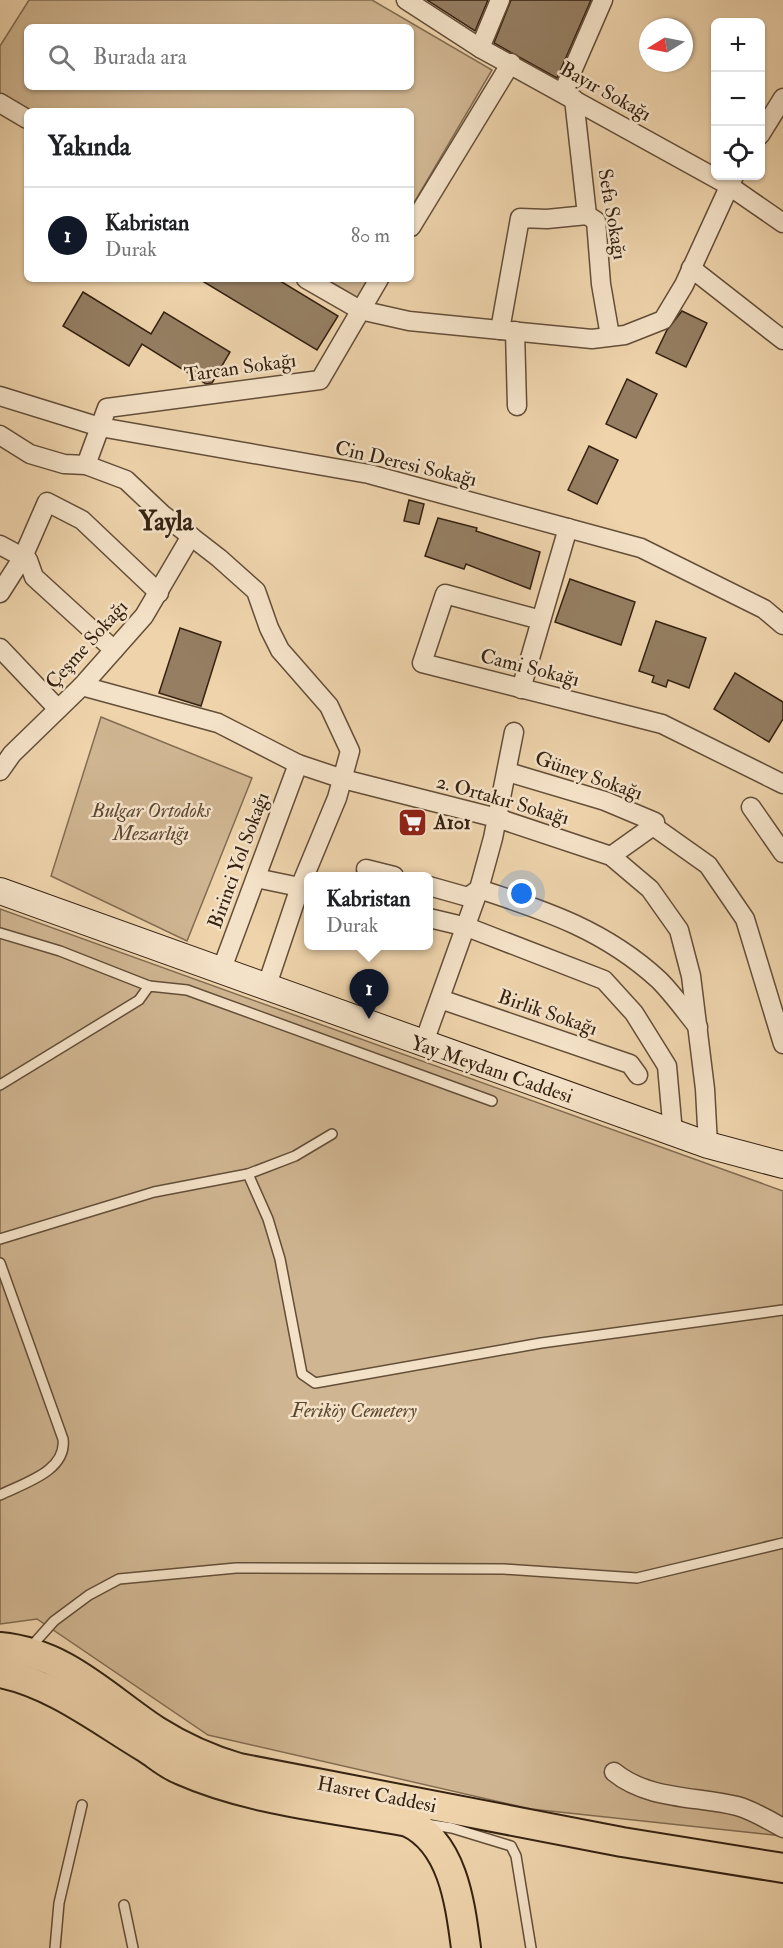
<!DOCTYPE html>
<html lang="tr">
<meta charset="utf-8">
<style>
body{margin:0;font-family:"IM FELL Double Pica",serif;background:#f2f2f2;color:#202124}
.controls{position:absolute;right:18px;top:18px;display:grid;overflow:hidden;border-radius:9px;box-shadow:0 2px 4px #0004}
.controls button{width:54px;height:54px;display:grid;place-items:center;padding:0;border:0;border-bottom:2px solid #e0e0e0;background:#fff;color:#202124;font:30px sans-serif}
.compass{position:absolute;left:639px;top:18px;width:54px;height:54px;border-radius:50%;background:#fff;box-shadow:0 2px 4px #0004;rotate:260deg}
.you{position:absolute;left:522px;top:894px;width:21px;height:21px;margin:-15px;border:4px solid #fff;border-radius:50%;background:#1a73e8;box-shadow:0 0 0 9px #1a73e833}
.badge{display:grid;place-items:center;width:39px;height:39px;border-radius:50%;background:#111827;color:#fff;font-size:20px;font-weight:700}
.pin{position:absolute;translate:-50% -50px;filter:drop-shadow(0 2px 3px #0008)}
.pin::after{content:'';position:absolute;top:32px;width:21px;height:18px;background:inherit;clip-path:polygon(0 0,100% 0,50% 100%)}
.popup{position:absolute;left:304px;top:872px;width:129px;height:78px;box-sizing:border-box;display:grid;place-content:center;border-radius:9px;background:#fff;filter:drop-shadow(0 2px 4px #0005);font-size:20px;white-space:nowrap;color:#757577}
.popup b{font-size:22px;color:#202124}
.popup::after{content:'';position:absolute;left:50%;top:100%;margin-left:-12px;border:12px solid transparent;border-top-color:#fff}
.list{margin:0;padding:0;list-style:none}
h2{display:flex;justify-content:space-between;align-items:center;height:78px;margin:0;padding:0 24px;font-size:26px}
h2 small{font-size:20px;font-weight:400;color:#757577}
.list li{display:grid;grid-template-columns:39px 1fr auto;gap:18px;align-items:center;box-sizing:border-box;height:96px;padding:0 24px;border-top:2px solid #e0e0e0}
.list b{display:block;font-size:22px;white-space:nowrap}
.list p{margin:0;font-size:20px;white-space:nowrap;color:#757577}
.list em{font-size:20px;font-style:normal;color:#757577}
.icon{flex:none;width:33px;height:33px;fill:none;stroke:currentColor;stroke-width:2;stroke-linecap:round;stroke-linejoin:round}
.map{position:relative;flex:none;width:783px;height:1948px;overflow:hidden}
.search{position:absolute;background:#fff;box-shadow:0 2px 4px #0004;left:24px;top:24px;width:390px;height:66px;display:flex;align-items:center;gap:15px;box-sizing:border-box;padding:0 21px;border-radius:9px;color:#757577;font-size:22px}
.panel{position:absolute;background:#fff;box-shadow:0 2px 4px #0004;left:24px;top:108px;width:390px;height:174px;border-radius:9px}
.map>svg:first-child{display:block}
</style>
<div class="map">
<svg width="783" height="1948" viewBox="0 0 783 1948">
<rect width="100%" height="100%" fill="#eed3ab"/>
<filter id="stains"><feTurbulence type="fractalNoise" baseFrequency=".00333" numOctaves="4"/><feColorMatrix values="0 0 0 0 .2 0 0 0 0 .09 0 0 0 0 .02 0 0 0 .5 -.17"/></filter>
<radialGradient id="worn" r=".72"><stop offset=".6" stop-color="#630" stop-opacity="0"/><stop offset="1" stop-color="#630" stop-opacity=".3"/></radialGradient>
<g fill="#cfb591" stroke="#826c52" stroke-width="1.5" fill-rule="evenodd">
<path d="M29 0H372L492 70 411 208V111H32L0 93V46ZM27 27H411V87H27Z"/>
<path d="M326 279H369L358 298Z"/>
<path d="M101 717 252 778 187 941 51 876Z"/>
<path d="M0 909 783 1191V1836L531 1809 208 1735 37 1619 0 1624Z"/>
</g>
<g fill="#957e62" stroke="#352212" stroke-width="1.5">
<path d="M427 0H488L475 31Z"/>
<path d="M511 0H591L557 78 494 43Z"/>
<path d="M199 279H277L338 316 317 350Z"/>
<path d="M83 292 151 334 164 312 230 352 212 383 206 384 142 344 129 366 63 326Z"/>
<path d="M682 311 707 323 686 367 656 353 667 330Z"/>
<path d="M627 379 657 394 636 438 606 424Z"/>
<path d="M589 446 618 460 597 504 568 490Z"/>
<path d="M409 500 424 504 419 524 404 521Z"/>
<path d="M438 518 477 528 476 531 540 552 530 589 466 564 464 569 425 556Z"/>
<path d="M570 579 635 602 621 645 555 622Z"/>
<path d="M656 621 706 638 689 688 668 680 666 687 652 682 654 676 639 671Z"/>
<path d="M180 628 221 642 201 706 159 693Z"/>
<path d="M735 673 783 702V719L769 742 714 709Z"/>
</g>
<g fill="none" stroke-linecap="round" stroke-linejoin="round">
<defs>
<g id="lane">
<path d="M0 933 60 951 149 986"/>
<path d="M0 1085 139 1000 149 986 187 990 492 1101"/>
<path d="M248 1174 268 1219 280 1259 302 1374 315 1383 541 1343 783 1310"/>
<path d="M0 1239 154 1192 248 1174 295 1156 332 1134"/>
<path d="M0 1263 63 1439C67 1471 24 1483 0 1495"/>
<path d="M29 1649 54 1621 89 1595 119 1579 236 1568 504 1569 637 1578 783 1543"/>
<path d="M426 1824 452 1828 511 1846 516 1856 531 1948"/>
<path d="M124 1905 133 1948"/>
<path d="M55 1948 59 1903 82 1805"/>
</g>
<g id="street">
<path d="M406 0 480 48 728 185 783 223"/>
<path d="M480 48 500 0"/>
<path d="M563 92 603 0"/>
<path d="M574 99 587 215 596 221 601 284 610 336"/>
<path d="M0 103 27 119"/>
<path d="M760 135 783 98"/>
<path d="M411 227 511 63"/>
<path d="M691 268 783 340"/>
<path d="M306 279 360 310 409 321 592 339 625 335 663 320 684 285 734 176"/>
<path d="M500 330 520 218 547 219 587 215"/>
<path d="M515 331 517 406"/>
<path d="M0 396 100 427 369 474 641 548 764 609 783 625"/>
<path d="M0 435 30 454 64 464 86 465 126 480 162 514 219 558 256 591 269 628 280 650 329 706 350 751 337 798 300 887 266 988"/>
<path d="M86 465 107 408 320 380 379 279"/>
<path d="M0 545 28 560 34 577 114 650"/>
<path d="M0 593 23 557 47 502 82 520 159 593"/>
<path d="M541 620 445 594 422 663 662 724 783 784"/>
<path d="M0 648 58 709"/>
<path d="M82 686 218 723 298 764 343 779 497 818 611 856 650 889 679 930 691 976 705 1089 708 1145"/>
<path d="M521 689 568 528"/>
<path d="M0 771 12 754 82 686 144 616 191 536"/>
<path d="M508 772 605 801 655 822"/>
<path d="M751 807 783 853"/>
<path d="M611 856 653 826 708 865 745 919 783 1044"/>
<path d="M366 869 394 876"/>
<path d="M256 878 309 889"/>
<path d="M429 886 468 897 479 889C547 911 606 931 659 980 673 994 685 1011 698 1027"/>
<path d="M429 918 467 927 604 980 634 1013 667 1066 673 1133"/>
<path d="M221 971 298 764"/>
<path d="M440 999 630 1064 638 1075"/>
<path d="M423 1045 479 889 493 838 514 732"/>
<path d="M614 1772C648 1800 696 1796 737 1806 752 1810 769 1820 783 1828"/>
</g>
<path id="secondary" d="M0 891 708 1145 783 1165"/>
<g id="primary">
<path d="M0 1647C65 1653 104 1696 155 1730 182 1747 208 1759 239 1768L622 1842 783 1868"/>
<path d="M0 1673C54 1684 99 1720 146 1748 157 1755 168 1765 181 1770 251 1801 333 1808 408 1822 453 1843 460 1903 466 1948"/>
</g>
</defs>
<use href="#lane" stroke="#634e38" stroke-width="12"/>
<use href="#street" stroke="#634e38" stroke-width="21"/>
<use href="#secondary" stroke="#352212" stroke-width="28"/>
<use href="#primary" stroke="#352212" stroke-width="32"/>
<use href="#lane" stroke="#f4e2c8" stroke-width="9"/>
<use href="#street" stroke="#f4e2c8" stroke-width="18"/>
<use href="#secondary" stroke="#f4e2c8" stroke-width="26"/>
<use href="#primary" stroke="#eed3ab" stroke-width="28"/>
</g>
<defs>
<symbol id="supermarket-square" viewBox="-11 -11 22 22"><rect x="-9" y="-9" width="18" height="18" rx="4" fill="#8f2418" stroke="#f4e2c8"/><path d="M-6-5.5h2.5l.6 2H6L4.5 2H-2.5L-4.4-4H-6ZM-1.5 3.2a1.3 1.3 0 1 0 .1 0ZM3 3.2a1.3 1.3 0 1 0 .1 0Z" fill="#fff"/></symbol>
</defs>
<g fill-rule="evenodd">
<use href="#supermarket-square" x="396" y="806" width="33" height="33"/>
</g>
<g text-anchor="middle" stroke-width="5" stroke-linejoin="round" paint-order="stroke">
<g font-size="20" fill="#352212" stroke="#f4e2c8">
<text transform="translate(606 91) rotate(29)" y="7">Bayır Sokağı</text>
<text transform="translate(613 214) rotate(80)" y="7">Sefa Sokağı</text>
<text transform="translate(240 367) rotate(-8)" y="7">Tarcan Sokağı</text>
<text transform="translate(406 463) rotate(13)" y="7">Cin Deresi Sokağı</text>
<text transform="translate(86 644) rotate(-48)" y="7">Çeşme Sokağı</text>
<text transform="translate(530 667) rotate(14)" y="7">Cami Sokağı</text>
<text transform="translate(589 775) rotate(19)" y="7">Güney Sokağı</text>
<text transform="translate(503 799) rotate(16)" y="7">2. Ortakır Sokağı</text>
<text transform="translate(238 860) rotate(-70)" y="7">Birinci Yol Sokağı</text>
<text transform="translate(548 1012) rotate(19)" y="7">Birlik Sokağı</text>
<text transform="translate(492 1069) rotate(19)" y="7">Yay Meydanı Caddesi</text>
<text transform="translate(377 1794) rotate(11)" y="7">Hasret Caddesi</text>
</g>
<g font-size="20" font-style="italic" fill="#5c4732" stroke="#f4e2c8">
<text x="151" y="817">Bulgar Ortodoks<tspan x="151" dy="23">Mezarlığı</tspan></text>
<text x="354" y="1417">Feriköy Cemetery</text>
</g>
<g font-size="20" font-weight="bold" fill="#352212" stroke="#f4e2c8" text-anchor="start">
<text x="434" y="829">A101</text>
</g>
<g font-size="26" font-weight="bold" fill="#352212" stroke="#f4e2c8">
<text x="166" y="530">Yayla</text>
</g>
</g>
<rect width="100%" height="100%" filter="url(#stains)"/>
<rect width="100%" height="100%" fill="url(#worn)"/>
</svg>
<div class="controls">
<button>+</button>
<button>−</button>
<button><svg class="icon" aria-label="locate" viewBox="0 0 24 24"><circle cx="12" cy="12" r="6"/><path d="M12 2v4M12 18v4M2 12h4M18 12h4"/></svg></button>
</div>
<svg class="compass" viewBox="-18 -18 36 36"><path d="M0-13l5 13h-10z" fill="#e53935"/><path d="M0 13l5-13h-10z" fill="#757577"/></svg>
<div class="you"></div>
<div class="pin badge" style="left:369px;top:1019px">1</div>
<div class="popup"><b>Kabristan</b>Durak</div>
<div class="search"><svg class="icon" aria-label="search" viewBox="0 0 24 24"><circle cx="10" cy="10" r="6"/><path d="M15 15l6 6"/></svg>Burada ara</div>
<section class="panel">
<h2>Yakında<small></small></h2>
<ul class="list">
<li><span class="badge">1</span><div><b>Kabristan</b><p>Durak</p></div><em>80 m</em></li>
</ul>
</section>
</div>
